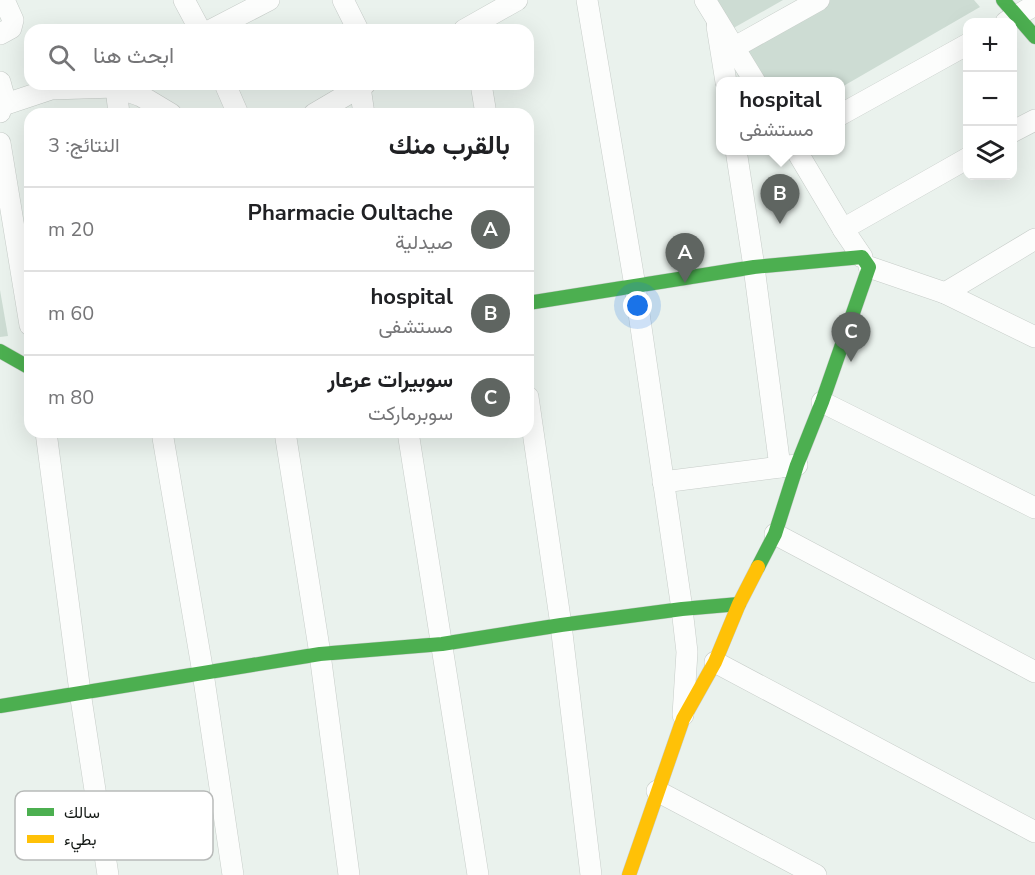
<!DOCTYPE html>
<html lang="ar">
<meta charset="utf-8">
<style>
body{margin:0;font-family:"Nunito Sans",Vazirmatn,sans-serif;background:#f6f6f6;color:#202124;direction:rtl}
.controls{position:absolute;right:18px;top:18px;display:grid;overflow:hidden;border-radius:12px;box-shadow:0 6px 24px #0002}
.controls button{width:54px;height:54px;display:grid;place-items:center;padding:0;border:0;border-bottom:2px solid #e0e0e0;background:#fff;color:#202124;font:30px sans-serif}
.you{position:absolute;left:638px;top:306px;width:21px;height:21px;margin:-15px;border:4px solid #fff;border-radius:50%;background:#1a73e8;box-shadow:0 0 0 9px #1a73e833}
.badge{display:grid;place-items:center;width:39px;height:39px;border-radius:50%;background:#5f6561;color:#fff;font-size:20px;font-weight:700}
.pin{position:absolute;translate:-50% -50px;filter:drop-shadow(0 2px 3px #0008)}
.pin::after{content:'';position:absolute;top:32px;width:21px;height:18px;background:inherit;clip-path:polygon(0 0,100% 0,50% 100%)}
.popup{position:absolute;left:716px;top:77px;width:129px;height:78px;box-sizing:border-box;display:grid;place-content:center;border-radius:12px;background:#fff;filter:drop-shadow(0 2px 4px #0005);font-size:20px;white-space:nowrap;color:#757577}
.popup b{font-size:22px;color:#202124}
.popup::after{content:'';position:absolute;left:50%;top:100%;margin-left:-12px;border:12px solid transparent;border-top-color:#fff}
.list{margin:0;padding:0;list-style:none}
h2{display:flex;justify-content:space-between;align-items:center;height:78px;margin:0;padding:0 24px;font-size:26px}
h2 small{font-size:20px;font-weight:400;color:#757577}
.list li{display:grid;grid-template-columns:39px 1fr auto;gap:18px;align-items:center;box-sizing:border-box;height:84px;padding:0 24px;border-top:2px solid #e0e0e0}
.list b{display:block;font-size:22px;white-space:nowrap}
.list p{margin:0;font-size:20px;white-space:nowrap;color:#757577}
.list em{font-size:20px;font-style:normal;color:#757577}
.icon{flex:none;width:33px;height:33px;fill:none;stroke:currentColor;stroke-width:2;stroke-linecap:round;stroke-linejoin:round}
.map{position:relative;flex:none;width:1035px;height:875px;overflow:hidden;direction:ltr}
.search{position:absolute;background:#fff;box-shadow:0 6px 24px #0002;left:24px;top:24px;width:510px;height:66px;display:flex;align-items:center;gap:15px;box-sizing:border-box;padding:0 21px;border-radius:18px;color:#757577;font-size:22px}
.panel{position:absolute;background:#fff;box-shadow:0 6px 24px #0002;left:24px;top:108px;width:510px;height:330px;border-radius:18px;direction:rtl}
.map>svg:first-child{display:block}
</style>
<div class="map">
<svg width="1035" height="875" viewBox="0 0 1035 875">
<rect width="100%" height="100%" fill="#eaf2ed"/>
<g fill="#cddcd3">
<path d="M711 0H783L730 30Z"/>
<path d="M825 0H974L980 7 840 88V82H767L744 45Z"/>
<path d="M0 290 8 336 0 337Z"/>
</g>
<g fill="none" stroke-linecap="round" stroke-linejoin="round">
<defs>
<g id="street">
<path d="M184 0 200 30"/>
<path d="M343 0 358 30"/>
<path d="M587 0 635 286 682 609 687 652 683 715"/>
<path d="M705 0 755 82"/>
<path d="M1006 22 1035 5"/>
<path d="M717 26 726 82"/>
<path d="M211 30 269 0"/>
<path d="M464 30 517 0"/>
<path d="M0 34 11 28 13 20 4 0"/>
<path d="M735 47 819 0"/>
<path d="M0 82 6 104"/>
<path d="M225 84 238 114"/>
<path d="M481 84 486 114"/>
<path d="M116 87 119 114"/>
<path d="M360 87 364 114"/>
<path d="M0 112 1 107 6 104 51 89 116 87 141 96 171 114"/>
<path d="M314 114 365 84"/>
<path d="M840 115 968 44"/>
<path d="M1012 132 1035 120"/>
<path d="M0 143 30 325"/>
<path d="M736 150 754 267 780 467 797 465"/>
<path d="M796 150 843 229 862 257"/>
<path d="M843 229 968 158"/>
<path d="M869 267 945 293 1035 337"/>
<path d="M945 293 1035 239"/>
<path d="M528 397 561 625 591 875"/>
<path d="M822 402 1035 508"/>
<path d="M46 432 80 692 108 875"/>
<path d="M162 432 203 673 233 875"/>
<path d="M285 432 320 654 349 875"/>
<path d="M408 432 478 875"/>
<path d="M663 482 780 467"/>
<path d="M775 534 1035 672"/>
<path d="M715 662 1035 832"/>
<path d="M657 791 816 875"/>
</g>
<g id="fast">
<path d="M1003 0 1035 37"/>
<path d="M528 303 754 267 862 257 869 267 822 402 797 465 775 534 758 567"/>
<path d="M0 351 30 368"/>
<path d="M0 706 320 654 442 644 561 625 682 609 739 604"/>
</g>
<path id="slow" d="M629 875 683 719 715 662 739 604 758 567"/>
</defs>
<use href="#street" stroke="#c7cdc9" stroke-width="22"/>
<use href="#fast" stroke="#c7cdc9" stroke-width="15"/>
<use href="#slow" stroke="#c7cdc9" stroke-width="15"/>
<use href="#street" stroke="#fcfdfc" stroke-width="21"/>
<use href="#fast" stroke="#4caf50" stroke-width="14"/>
<use href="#slow" stroke="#ffc107" stroke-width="14"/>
</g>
<rect x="15" y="791" width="198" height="69" rx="9" fill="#fff" stroke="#b8bab9" stroke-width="1.5"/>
<rect x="27" y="808" width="27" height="8" fill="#4caf50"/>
<rect x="27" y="835" width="27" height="8" fill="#ffc107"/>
<g font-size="16" fill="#141916">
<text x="64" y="818">سالك</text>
<text x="64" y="845">بطيء</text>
</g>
</svg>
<div class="controls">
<button>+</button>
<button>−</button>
<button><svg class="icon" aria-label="layers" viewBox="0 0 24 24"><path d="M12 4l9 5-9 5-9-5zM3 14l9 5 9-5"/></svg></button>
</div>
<div class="you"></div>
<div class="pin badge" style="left:685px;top:283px">A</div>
<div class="pin badge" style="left:780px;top:224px">B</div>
<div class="popup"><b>hospital</b>مستشفى</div>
<div class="pin badge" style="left:851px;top:362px">C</div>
<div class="search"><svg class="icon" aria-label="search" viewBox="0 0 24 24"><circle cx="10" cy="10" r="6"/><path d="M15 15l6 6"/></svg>ابحث هنا</div>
<section class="panel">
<h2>بالقرب منك<small>النتائج: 3</small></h2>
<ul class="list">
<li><span class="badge">A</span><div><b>Pharmacie Oultache</b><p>صيدلية</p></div><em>20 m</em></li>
<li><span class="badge">B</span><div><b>hospital</b><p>مستشفى</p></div><em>60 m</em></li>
<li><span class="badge">C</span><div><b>سوبيرات عرعار</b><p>سوبرماركت</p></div><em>80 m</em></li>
</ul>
</section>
</div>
